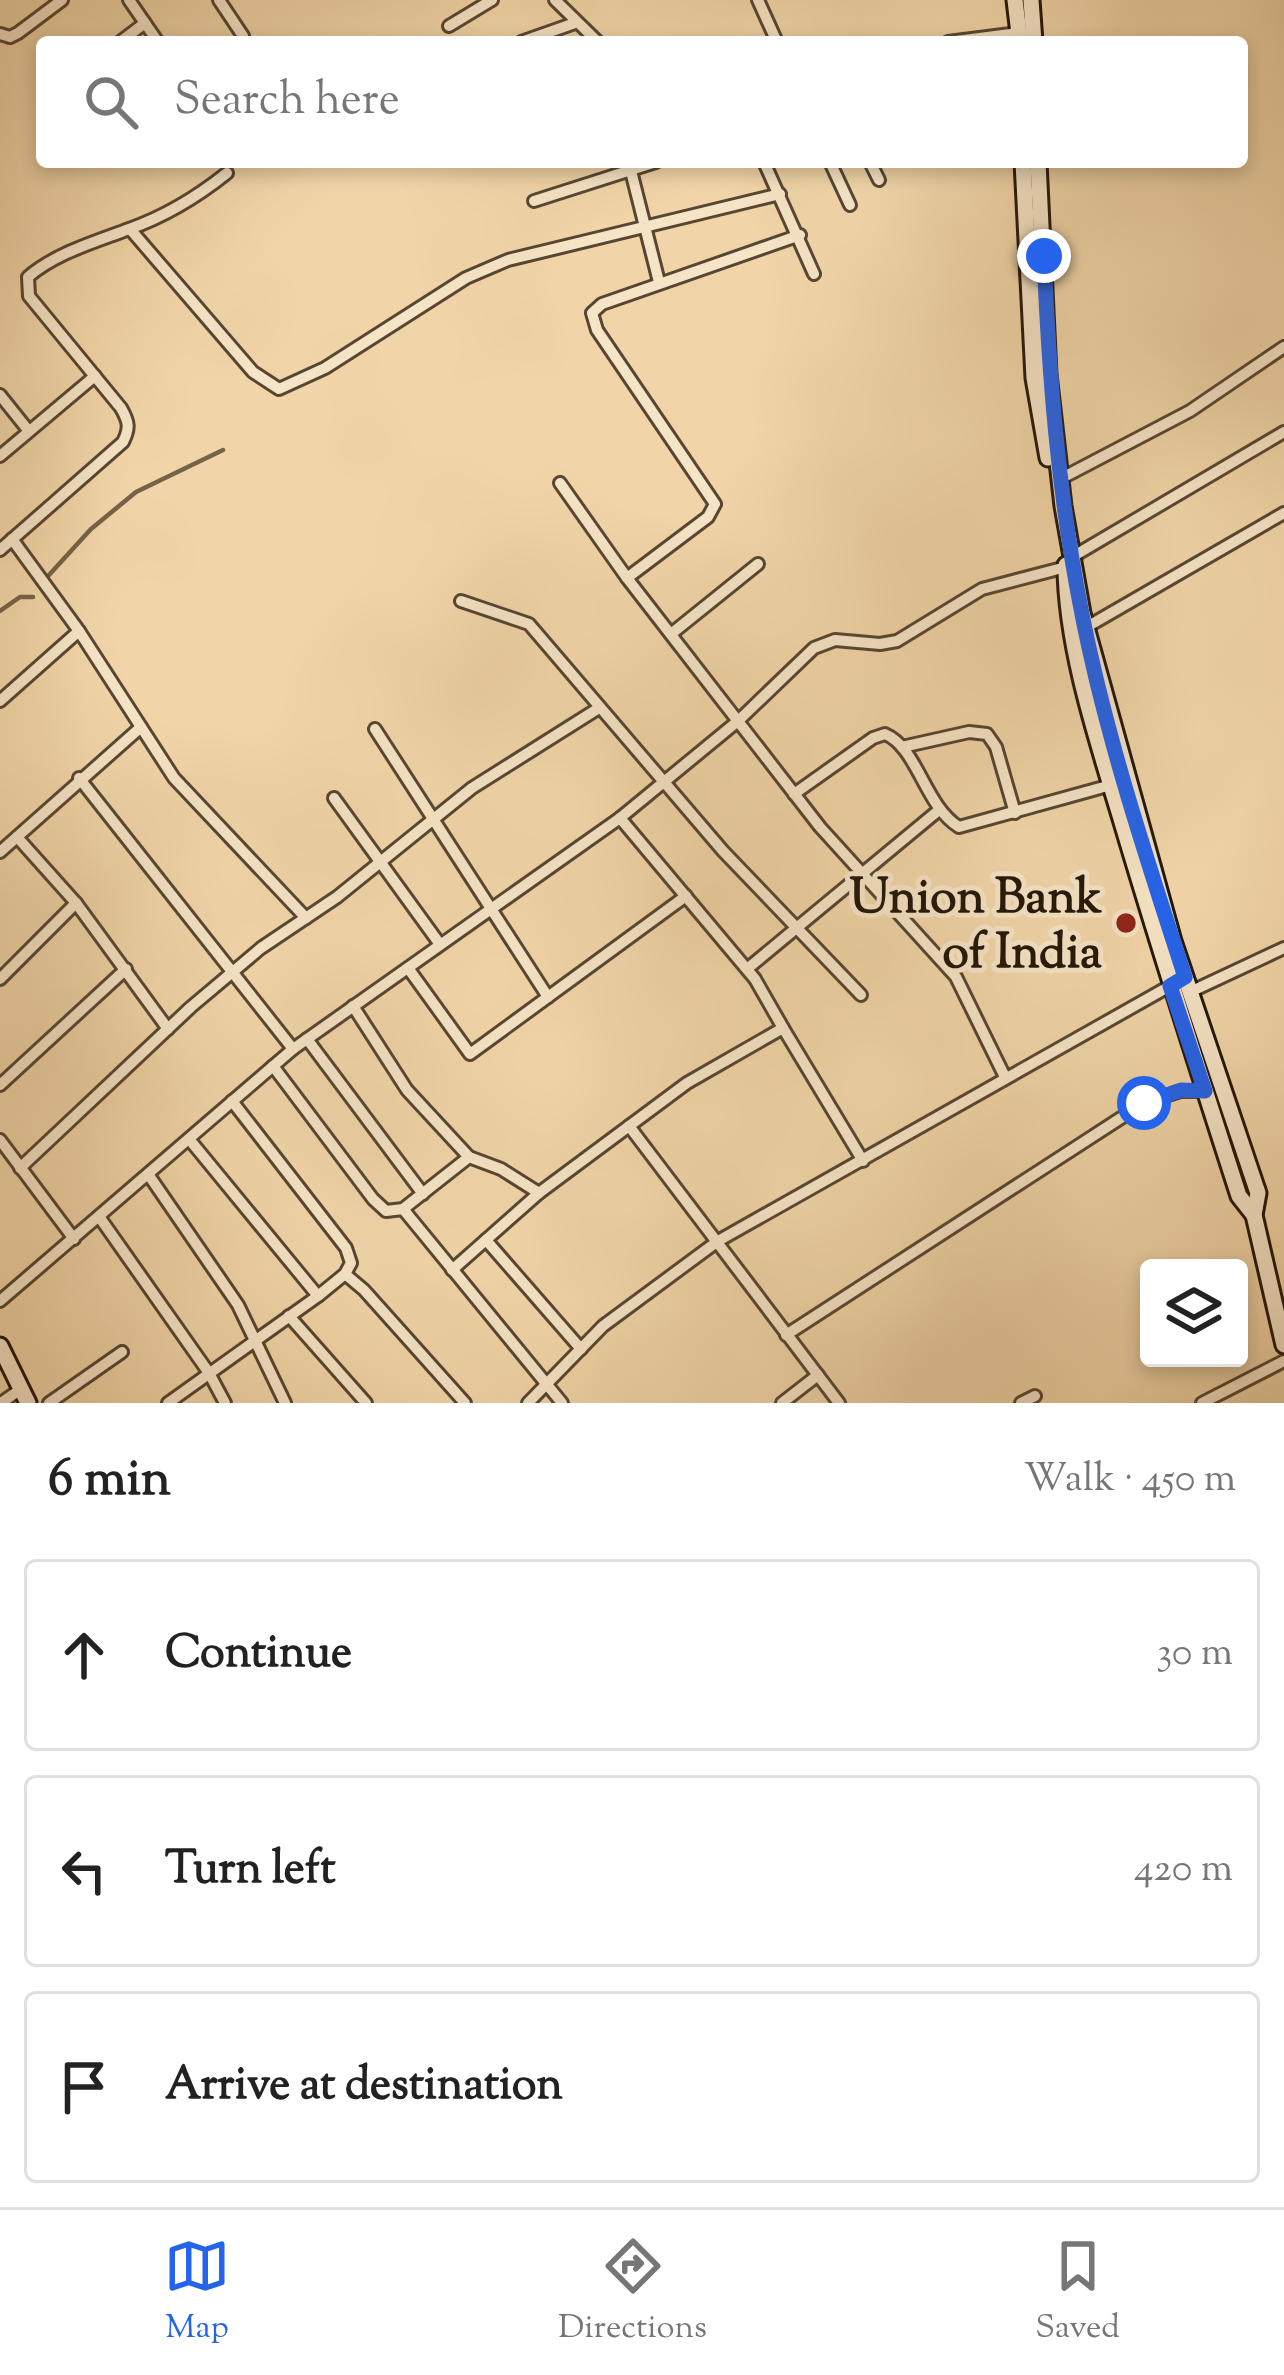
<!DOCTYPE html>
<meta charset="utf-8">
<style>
body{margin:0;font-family:"Sorts Mill Goudy",serif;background:#f2f2f2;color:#222}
.controls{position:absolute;right:36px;bottom:36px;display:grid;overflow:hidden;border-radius:12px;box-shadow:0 6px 18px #0003}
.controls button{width:108px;height:108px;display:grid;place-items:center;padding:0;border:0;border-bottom:3px solid #e0e0e0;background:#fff;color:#222;font:60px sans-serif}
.stop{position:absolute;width:36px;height:36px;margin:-27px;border:9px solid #2563eb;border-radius:50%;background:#fff}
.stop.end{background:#2563eb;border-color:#fff;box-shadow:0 3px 12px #0008}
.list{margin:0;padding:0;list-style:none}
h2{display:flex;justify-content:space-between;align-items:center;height:156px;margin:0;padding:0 48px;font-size:51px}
h2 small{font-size:39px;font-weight:400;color:#767676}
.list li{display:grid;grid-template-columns:78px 1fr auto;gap:36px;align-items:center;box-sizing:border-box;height:192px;margin:0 24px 24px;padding:0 24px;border:3px solid #e0e0e0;border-radius:12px}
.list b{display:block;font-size:45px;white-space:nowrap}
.list em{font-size:39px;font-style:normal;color:#767676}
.icon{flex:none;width:66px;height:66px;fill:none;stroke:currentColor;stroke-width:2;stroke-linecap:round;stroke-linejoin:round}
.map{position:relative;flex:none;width:1284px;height:1403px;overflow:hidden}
.search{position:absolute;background:#fff;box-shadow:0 6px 18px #0003;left:36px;right:36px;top:36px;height:132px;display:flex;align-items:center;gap:30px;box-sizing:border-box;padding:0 42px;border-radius:12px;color:#767676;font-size:45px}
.sheet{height:804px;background:#fff}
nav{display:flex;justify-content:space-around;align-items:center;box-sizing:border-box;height:168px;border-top:3px solid #e0e0e0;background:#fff;font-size:33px;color:#767676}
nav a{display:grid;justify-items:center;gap:6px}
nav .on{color:#2563eb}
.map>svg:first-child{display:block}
</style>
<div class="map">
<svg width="1284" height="1403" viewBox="0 0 1284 1403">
<rect width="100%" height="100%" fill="#f1d5a8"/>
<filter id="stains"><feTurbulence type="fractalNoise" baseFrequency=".00167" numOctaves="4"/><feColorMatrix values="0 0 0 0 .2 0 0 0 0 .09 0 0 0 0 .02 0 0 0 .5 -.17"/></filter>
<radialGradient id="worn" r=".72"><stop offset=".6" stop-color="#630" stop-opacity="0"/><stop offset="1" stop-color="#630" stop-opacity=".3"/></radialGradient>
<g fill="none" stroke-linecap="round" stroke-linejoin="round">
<g stroke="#756248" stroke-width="4.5">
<path d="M49 575 91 529 136 492 223 450"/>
<path d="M0 611 20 597H33"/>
</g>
<defs>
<g id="street">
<path d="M129 0 158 42"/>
<path d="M219 0 243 36"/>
<path d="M555 0 598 42"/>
<path d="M758 0 777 42"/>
<path d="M449 26 492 0"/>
<path d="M0 34 10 37 18 33 62 0"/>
<path d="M120 42 145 23"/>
<path d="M521 42 575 23"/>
<path d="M948 42 1019 33"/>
<path d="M764 162 814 274"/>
<path d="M830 162 850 205"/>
<path d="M870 162 879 180"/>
<path d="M631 171 659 282"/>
<path d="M534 201 656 162"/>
<path d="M130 229 253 372 279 389 325 368 466 278 508 260 780 194"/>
<path d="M0 395 28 430"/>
<path d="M0 456 95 376"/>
<path d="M1060 479 1190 411 1284 347"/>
<path d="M560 483 627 578 820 827 956 977 1005 1077"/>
<path d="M12 539 79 631 174 778 306 918"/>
<path d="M0 550 123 442C130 428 129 422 121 408L29 296 28 277C56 253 95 242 129 229 166 216 197 197 227 173"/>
<path d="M1072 557 1284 432"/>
<path d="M627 578 708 517 715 504 597 330 592 313 602 304 800 235"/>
<path d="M461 601 529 624 723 851 861 995"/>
<path d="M1085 628 1284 513"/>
<path d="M671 634 758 564"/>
<path d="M0 701 79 631"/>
<path d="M375 729 548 997"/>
<path d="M902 747 969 732 987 734 996 747 1015 813"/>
<path d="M79 778 293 1049"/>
<path d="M794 794 873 738 885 734C918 748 924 805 959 827L1111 785"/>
<path d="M334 798 439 943"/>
<path d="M17 837 76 903 168 1029"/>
<path d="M0 852 141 727"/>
<path d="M408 968 470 1054 686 896"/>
<path d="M747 969 939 810"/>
<path d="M0 979 76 903"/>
<path d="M1190 992 1284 948"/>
<path d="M353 1006 407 1090 469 1157 501 1169 539 1193"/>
<path d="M783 1028 863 1161"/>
<path d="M307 1039 423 1194"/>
<path d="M273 1066 373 1199 386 1211 403 1209 469 1157"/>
<path d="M0 1085 126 969"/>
<path d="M629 1126 839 1403"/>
<path d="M189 1139 318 1296"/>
<path d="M0 1140 74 1239"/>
<path d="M20 1168 191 1007 261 948 337 897 472 788 599 708"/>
<path d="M148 1174 238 1305 285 1403"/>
<path d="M403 1209 562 1403"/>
<path d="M100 1218 209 1373 225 1403"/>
<path d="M486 1240 581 1349"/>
<path d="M452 1270 539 1193 687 1083 783 1028 755 979 620 818"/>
<path d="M345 1274 364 1290 465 1403"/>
<path d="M0 1301 293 1049 620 818 738 721 814 648 835 640 880 644 897 641 982 589 1066 567"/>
<path d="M289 1316 366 1403"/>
<path d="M786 1335 1144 1103 1181 1091H1205"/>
<path d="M1 1403 21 1389"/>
<path d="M49 1403 122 1352"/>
<path d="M168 1403 318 1296 345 1274 351 1263 346 1248 232 1101"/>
<path d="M528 1403 603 1326 718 1241 1177 982"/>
<path d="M782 1403 818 1375"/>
<path d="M1021 1403 1035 1396"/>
<path d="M1202 1403 1284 1361"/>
</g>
<g id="secondary">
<path d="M1015 0 1020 42"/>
<path d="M1031 0 1034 42"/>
<path d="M1023 162 1034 378 1048 458"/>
<path d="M1038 162 1048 374 1063 506 1082 613 1173 941 1258 1193 1254 1215 1284 1345"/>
<path d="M1066 565C1066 647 1098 742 1122 822 1159 947 1199 1072 1239 1196L1254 1215"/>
<path d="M0 1346 28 1403"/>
</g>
</defs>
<use href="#street" stroke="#574631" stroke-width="16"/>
<use href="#secondary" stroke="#241609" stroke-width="21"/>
<use href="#street" stroke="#f6e4c6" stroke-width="10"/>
<use href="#secondary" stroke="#f6e4c6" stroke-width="15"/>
</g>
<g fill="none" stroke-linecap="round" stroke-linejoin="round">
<path stroke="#2563eb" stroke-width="15" d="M1044 256C1049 375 1058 492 1081 609 1105 733 1146 857 1185 977L1170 986 1205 1091 1181 1090 1144 1103"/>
</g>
<circle fill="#8f2418" stroke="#f6e4c6" stroke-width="4.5" cx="1126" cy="923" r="12"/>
<g text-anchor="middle" stroke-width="10" stroke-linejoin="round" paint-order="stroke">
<g font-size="48" font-weight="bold" fill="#241609" stroke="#f6e4c6" text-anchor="end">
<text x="1102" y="912">Union Bank<tspan x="1102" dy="55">of India</tspan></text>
</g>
</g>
<rect width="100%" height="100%" filter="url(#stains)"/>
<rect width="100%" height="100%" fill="url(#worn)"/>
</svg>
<div class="controls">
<button><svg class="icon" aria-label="layers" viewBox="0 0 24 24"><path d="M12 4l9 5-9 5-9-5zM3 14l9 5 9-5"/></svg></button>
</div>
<div class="stop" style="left:1144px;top:1103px"></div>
<div class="stop end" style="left:1044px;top:256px"></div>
<div class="search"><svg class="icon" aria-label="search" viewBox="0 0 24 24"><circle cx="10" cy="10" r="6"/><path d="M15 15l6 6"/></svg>Search here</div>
</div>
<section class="sheet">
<h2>6 min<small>Walk · 450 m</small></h2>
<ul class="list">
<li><svg class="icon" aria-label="ahead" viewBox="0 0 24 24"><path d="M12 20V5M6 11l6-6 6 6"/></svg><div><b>Continue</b></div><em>30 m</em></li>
<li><svg class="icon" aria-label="left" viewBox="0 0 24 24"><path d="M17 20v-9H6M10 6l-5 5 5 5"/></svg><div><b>Turn left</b></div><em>420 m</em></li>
<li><svg class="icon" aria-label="arrive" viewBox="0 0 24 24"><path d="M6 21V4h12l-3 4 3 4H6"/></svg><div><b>Arrive at destination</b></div></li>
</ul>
</section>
<nav>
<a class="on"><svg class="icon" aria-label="map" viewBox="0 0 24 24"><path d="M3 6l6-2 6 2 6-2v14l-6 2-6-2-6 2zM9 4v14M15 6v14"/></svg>Map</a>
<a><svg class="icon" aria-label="directions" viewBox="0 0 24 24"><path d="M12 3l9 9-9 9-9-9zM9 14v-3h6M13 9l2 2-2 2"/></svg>Directions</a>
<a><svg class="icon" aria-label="saved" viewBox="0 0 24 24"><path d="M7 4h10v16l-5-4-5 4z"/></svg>Saved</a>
</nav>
